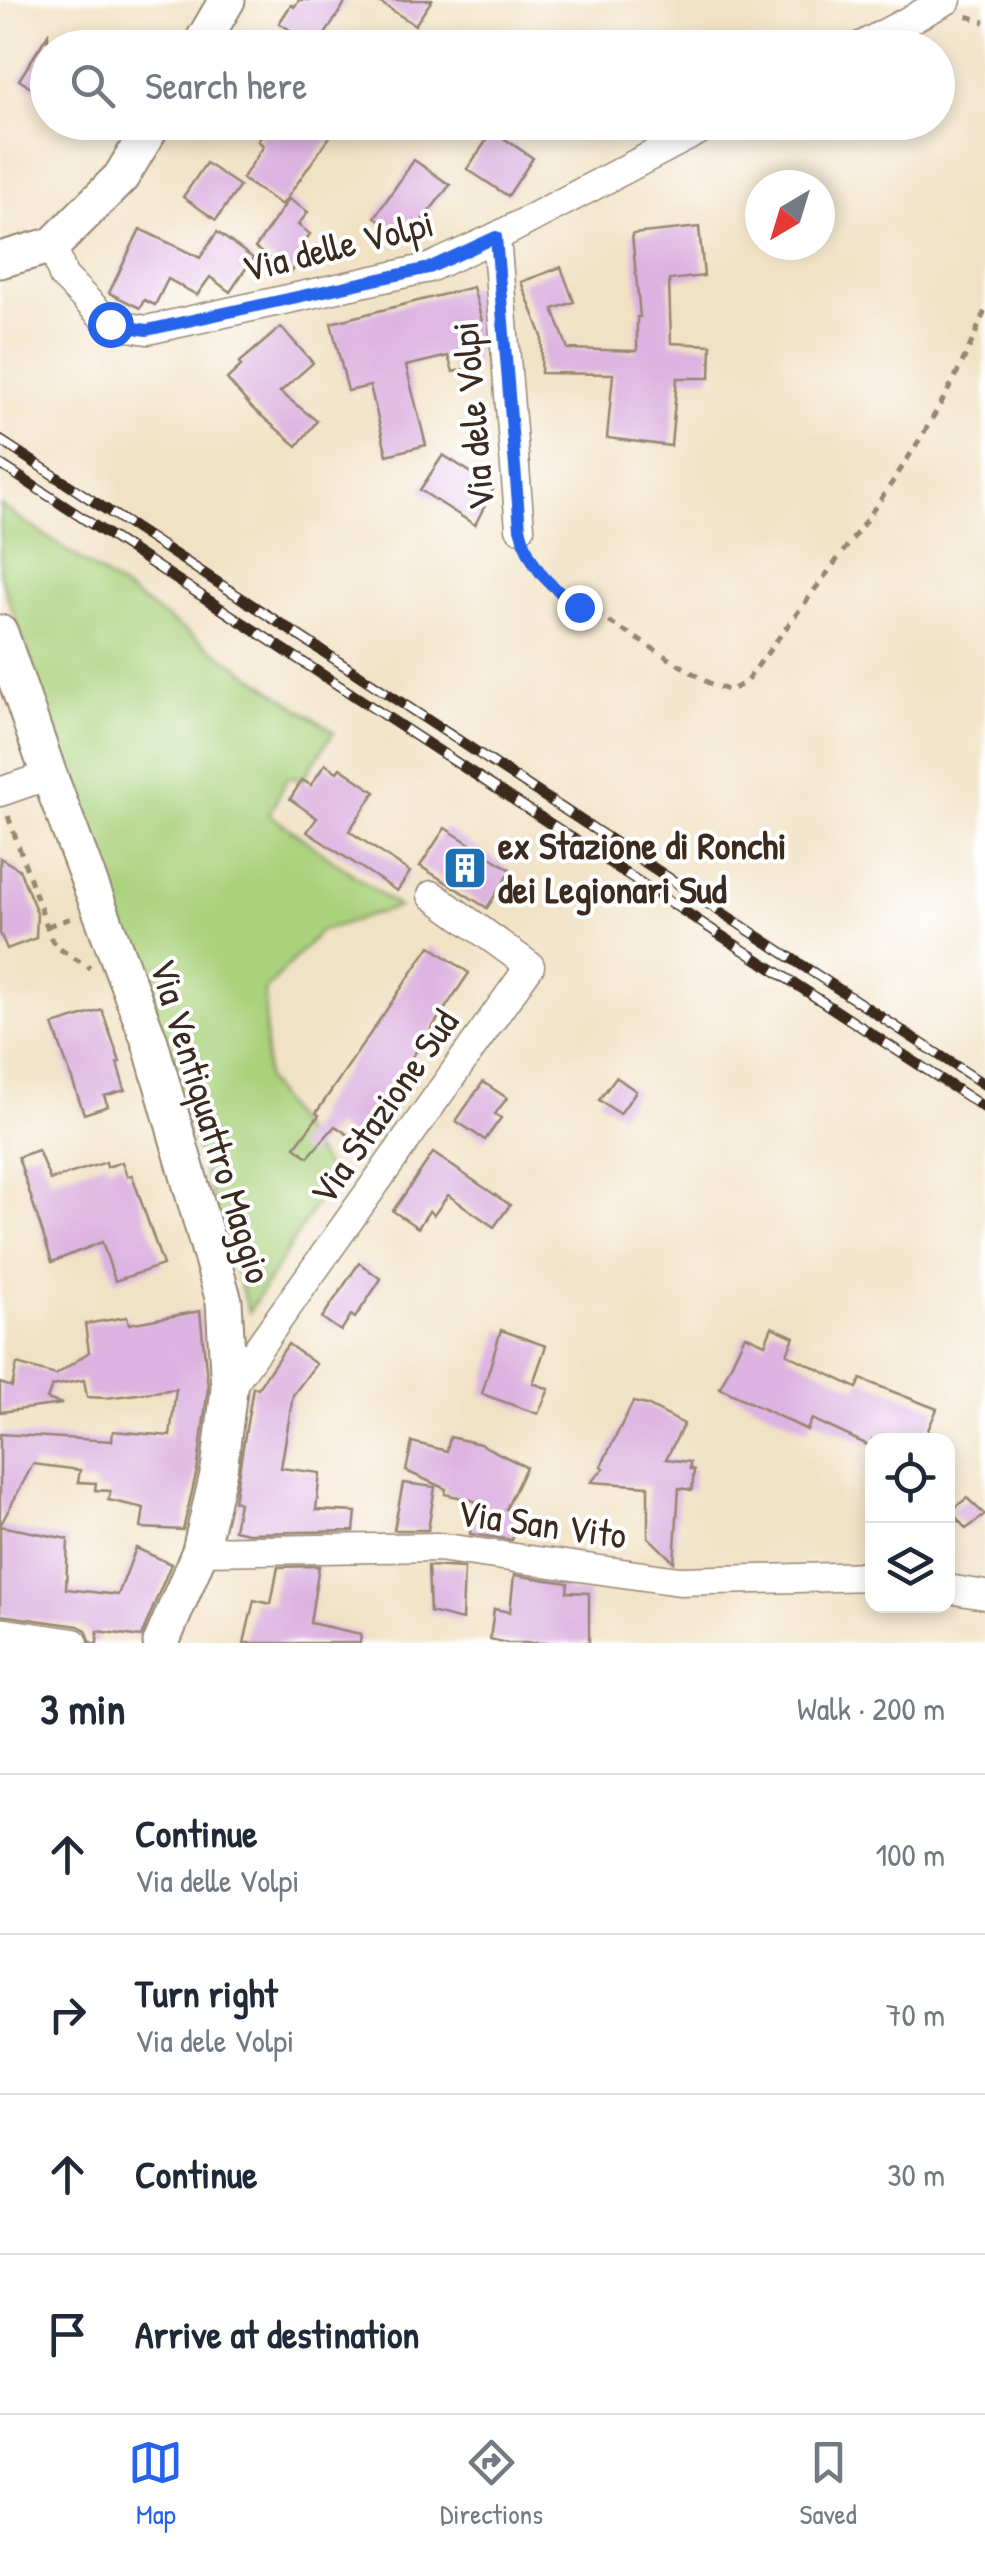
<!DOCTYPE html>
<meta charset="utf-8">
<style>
body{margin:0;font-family:"Patrick Hand",sans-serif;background:#f2f2f3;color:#1f2937}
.controls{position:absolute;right:30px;bottom:30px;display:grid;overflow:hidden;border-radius:20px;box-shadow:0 5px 15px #0003}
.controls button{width:90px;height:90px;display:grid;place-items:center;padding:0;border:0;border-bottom:2px solid #e0e1e3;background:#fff;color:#1f2937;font:50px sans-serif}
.compass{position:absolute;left:745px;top:170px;width:90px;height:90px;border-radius:50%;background:#fff;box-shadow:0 5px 15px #0003;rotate:218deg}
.stop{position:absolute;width:30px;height:30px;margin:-22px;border:8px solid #2563eb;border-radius:50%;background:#fff}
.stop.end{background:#2563eb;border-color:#fff;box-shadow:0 2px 10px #0008}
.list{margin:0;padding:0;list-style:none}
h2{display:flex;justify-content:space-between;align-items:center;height:130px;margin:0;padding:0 40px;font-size:42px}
h2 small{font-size:32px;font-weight:400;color:#747a83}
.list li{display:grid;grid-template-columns:65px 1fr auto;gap:30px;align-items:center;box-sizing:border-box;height:160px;padding:0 40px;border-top:2px solid #e0e1e3}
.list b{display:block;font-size:38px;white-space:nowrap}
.list p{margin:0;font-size:32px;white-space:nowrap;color:#747a83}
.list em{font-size:32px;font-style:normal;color:#747a83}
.icon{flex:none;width:55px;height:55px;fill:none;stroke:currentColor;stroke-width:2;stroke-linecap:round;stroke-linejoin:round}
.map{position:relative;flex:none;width:985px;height:1643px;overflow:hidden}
.search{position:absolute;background:#fff;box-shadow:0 5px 15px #0003;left:30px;right:30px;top:30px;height:110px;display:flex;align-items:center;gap:25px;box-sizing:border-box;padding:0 35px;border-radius:55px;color:#747a83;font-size:38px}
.sheet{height:770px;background:#fff}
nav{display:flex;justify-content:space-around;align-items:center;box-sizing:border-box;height:140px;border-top:2px solid #e0e1e3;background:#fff;font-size:28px;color:#747a83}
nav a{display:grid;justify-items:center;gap:5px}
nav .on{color:#2563eb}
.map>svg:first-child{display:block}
</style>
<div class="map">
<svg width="985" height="1643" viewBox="0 0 985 1643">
<rect width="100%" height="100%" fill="#fff"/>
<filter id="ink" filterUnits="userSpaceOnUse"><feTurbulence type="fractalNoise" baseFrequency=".01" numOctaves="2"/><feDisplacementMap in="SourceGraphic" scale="20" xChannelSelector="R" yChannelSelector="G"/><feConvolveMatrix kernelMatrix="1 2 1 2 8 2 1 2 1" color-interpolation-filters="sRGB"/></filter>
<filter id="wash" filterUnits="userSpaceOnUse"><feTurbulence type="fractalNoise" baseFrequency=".0048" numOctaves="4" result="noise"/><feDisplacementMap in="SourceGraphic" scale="40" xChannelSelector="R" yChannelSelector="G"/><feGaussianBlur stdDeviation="2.25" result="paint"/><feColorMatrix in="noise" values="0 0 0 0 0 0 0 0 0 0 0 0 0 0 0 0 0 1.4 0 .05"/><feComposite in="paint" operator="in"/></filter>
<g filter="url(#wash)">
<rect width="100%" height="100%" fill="#f1e2c5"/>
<path fill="#aad27d" stroke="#727e4e" stroke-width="2.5" d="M0 505 334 732 302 780 288 777 269 814 398 907 320 931 265 991 266 1080 333 1177 249 1312 121 918 0 575Z"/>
<g id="blocks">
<g fill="#ddb3e1">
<path d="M299 0H347L317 47 279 23 291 5 294 7Z"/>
<path d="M376 0H432L415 25Z"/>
<path d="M48 34V99L19 80Z"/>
<path d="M271 122H340L282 205 242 179 264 146 258 141Z"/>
<path d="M493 131 533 158 508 196 467 169Z"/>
<path d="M414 160 450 185 407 239 375 217Z"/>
<path d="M206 163 240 186 216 220 183 197Z"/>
<path d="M289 199 308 212 298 225 310 234 297 252 302 256 291 273 255 248Z"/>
<path d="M699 227 704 276 669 280 671 343 711 345 710 378H677L671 446 607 438 613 374 541 373 542 336 521 282 561 267 574 302 553 309 568 349 637 351V317H640L632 234Z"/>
<path d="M140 229 200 258 217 232 253 258 230 292 210 277 197 295 168 279 155 305 144 300 140 308 109 293Z"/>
<path d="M473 287 482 321 475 323 481 348 473 350 477 366 453 372 448 356 406 366 426 445 387 455 370 386 348 391 331 323Z"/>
<path d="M281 327 313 363 280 392 317 421 297 446 252 408 227 379 241 366 239 363Z"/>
<path d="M443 455 494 487 475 525 420 490Z"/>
<path d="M325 764 337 772 340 768 375 792 349 831 410 872 397 891 307 832 317 818 290 799 302 780 311 785Z"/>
<path d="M445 828 511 870 487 908 420 866Z"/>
<path d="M0 858 19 869 37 913 36 938 7 949 0 933Z"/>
<path d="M430 946 469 973 356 1140 335 1126 308 1157 295 1147 319 1115 316 1113Z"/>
<path d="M102 1010 120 1062 117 1063 125 1090 104 1096 108 1106 84 1114 53 1025Z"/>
<path d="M616 1077 636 1091 620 1114 599 1100Z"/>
<path d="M483 1082 507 1098 495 1114 501 1118 485 1140 456 1121Z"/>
<path d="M38 1150 50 1180 106 1162 107 1167 122 1162 127 1176 132 1175 163 1265 115 1281 102 1242 52 1262 18 1157Z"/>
<path d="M433 1153 510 1205 494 1227 448 1195 434 1215 429 1211 418 1228 393 1211Z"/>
<path d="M359 1263 381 1279 355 1318 351 1315 341 1331 322 1318Z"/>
<path d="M200 1311 208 1388 198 1466 183 1530 141 1528 144 1508 108 1500 110 1491 95 1490 96 1483 78 1482 80 1470 33 1464 0 1526 68 1539 66 1589 118 1595 136 1548 171 1564 141 1637 98 1631 97 1643H91L86 1630 78 1626 0 1615V1434L112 1441 113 1431 170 1436 176 1389 106 1398 87 1397 84 1380 52 1386 47 1399 62 1404 0 1412V1383L12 1387 17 1364 56 1375 89 1352 85 1324 127 1317 129 1324Z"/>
<path d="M772 1327 794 1337 787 1354 857 1388 861 1379 937 1409 928 1430 931 1440H872V1447L812 1419 807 1430 720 1388 745 1335 765 1344Z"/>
<path d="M501 1330 546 1346 533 1383 549 1389 538 1414 482 1394Z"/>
<path d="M288 1344 316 1364 293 1395 281 1468 320 1473 316 1510 356 1512 354 1531 248 1533 234 1530 239 1503 234 1501 253 1387 258 1388Z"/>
<path d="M633 1402 647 1405 684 1424 666 1459 690 1462V1469L694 1470 692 1490 679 1488 674 1562 648 1537V1486L591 1482 604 1468 601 1466Z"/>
<path d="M450 1437 480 1444 526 1467 506 1509 523 1512 512 1540 470 1534 475 1501 445 1494 446 1489 406 1471 412 1442 447 1451Z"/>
<path d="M403 1483 435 1487 428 1530H394Z"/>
<path d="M967 1498 985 1515 966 1529 951 1511Z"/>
<path d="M319 1566 310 1623 361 1634 360 1643H244L254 1600 271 1604 278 1567Z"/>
<path d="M428 1566 464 1568 462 1620 430 1612Z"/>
<path d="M514 1575 568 1583 567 1592 589 1593V1643H507L490 1639 494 1609 510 1612Z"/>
</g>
</g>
</g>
<g filter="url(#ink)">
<use href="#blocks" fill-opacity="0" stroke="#968672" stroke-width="2.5"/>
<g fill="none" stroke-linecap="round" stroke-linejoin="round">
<defs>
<g id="minor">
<path d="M857 48 947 0"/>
<path d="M496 237 520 528"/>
<path d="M53 245 63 276 110 324 147 330 429 268 496 237 715 122"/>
<path d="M0 792 49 775"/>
<path d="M229 1389 530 966 432 895"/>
<path d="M200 1551 438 1547 679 1581 872 1576"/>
<path d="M948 1589 985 1595"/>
<path d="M0 1632 74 1643"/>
</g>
<g id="tertiary">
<path d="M199 48 227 0"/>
<path d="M0 260 53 245 121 177 154 122"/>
<path d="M0 633 49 775 150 1042 224 1301 229 1389 219 1470 200 1551 161 1643"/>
</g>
</defs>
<use href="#minor" stroke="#968672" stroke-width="31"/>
<use href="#tertiary" stroke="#968672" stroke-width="39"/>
<g stroke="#968672" stroke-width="5" stroke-dasharray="8 8" stroke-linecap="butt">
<path d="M967 16 985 22"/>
<path d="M526 550 551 586 709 683 730 691 746 682C832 563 932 448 985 310"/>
<path d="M8 816 52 941 58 948 90 968"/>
<path d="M47 926 72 918"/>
</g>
<use href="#minor" stroke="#fff" stroke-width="28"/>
<use href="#tertiary" stroke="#fff" stroke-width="35"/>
<defs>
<g id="rail">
<path d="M0 440 985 1085"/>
<path d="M0 464 985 1108"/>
</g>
</defs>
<use href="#rail" stroke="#3b2a1e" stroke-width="11"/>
<use href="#rail" stroke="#fff" stroke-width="8" stroke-dasharray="22" stroke-linecap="butt"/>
</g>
</g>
<g fill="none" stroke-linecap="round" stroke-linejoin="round" filter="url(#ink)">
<path stroke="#2563eb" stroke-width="12" d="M110 324 147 330 429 268 496 237 520 528C530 568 547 584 579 607"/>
</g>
<defs>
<symbol id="building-square" viewBox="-11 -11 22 22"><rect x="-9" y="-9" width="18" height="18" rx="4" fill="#1f6fb2" stroke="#fff"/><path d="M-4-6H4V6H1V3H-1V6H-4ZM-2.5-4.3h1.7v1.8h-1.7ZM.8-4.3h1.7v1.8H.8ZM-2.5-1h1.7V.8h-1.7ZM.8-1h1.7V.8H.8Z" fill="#fff"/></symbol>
</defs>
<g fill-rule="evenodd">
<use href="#building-square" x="440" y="843" width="50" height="50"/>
</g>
<g text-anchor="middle" stroke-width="8" stroke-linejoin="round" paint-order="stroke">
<g font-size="38" fill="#3b2a1e" stroke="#fff">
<text transform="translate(338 246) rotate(-14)" y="13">Via delle Volpi</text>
<text transform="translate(473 416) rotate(-95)" y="13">Via dele Volpi</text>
<text transform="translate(384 1107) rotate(-55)" y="13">Via Stazione Sud</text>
<text transform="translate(211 1121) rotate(73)" y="13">Via Ventiquattro Maggio</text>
<text transform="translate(542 1524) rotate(8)" y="13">Via San Vito</text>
</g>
<g font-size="38" font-weight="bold" fill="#3b2a1e" stroke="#fff" text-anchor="start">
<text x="498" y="859">ex Stazione di Ronchi<tspan x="498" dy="44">dei Legionari Sud</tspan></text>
</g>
</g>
</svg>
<div class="controls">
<button><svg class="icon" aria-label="locate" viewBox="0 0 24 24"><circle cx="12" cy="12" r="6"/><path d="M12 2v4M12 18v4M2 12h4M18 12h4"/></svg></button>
<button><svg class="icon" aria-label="layers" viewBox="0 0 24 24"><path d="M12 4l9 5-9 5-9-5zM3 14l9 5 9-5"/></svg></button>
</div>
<svg class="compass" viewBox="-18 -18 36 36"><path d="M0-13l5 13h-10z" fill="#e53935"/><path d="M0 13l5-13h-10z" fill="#747a83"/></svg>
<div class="stop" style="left:110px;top:324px"></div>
<div class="stop end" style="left:579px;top:607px"></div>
<div class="search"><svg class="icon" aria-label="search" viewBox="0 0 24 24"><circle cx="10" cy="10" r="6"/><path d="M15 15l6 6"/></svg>Search here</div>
</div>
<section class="sheet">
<h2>3 min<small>Walk · 200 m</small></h2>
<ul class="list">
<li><svg class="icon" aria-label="ahead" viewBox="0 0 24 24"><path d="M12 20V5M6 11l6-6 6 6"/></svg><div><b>Continue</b><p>Via delle Volpi</p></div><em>100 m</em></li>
<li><svg class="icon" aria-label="right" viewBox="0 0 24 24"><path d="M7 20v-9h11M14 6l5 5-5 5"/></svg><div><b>Turn right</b><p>Via dele Volpi</p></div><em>70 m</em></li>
<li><svg class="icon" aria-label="ahead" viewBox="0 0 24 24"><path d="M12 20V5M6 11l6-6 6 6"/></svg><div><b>Continue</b></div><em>30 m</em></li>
<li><svg class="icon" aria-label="arrive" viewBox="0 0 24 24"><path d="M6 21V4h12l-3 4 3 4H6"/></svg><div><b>Arrive at destination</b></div></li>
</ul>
</section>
<nav>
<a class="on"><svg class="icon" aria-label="map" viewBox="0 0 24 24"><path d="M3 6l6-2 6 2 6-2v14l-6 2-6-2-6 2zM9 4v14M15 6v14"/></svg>Map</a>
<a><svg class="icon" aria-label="directions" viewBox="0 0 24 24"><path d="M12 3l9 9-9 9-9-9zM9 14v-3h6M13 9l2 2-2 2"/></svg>Directions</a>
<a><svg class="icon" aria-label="saved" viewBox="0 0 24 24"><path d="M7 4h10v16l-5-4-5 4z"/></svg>Saved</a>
</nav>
